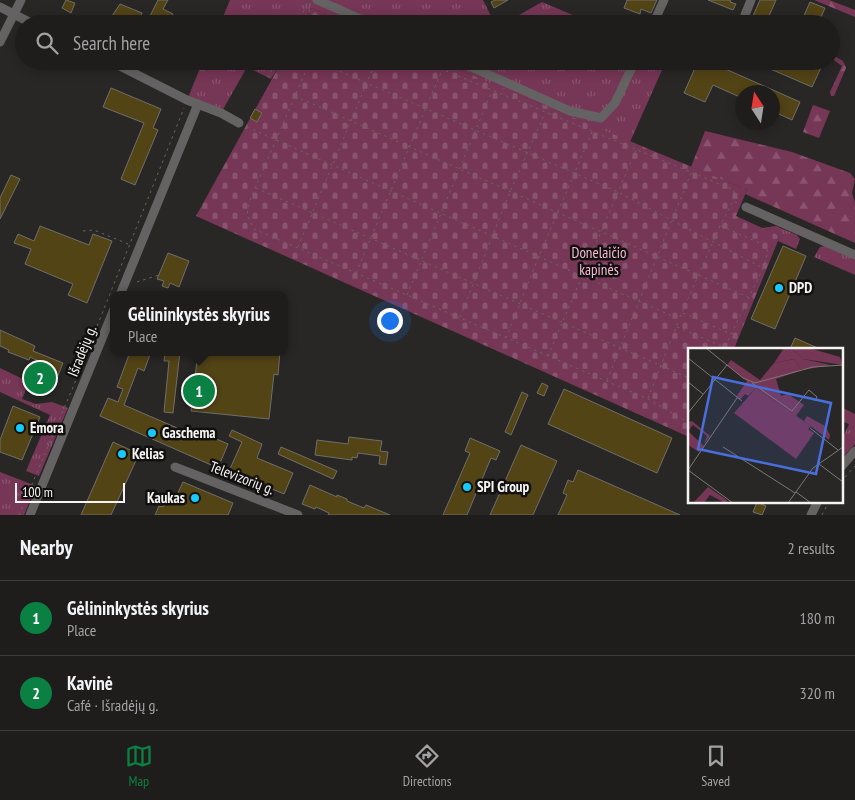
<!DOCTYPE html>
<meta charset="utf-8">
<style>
body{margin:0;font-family:"PT Sans Narrow",sans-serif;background:#2c2a29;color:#f1f3f6}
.compass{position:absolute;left:735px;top:85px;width:45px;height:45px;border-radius:50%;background:#1f1d1c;box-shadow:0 2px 12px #0003;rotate:348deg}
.scale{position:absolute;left:15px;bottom:12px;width:110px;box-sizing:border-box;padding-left:5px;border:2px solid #f6f4f3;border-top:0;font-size:14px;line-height:18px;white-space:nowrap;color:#f6f4f3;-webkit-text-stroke:4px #11100f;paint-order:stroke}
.you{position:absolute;left:389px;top:320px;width:18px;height:18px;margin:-12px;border:4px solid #fff;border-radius:50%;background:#1a73e8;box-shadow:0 0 0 8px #1a73e833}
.badge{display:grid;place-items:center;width:32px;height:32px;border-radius:50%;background:#0b8043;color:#fff;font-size:16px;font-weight:700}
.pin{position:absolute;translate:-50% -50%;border:2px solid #fff;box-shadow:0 1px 5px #0006}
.popup{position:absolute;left:110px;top:291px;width:178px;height:65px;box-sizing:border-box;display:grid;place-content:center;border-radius:10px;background:#1f1d1c;filter:drop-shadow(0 1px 4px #0005);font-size:16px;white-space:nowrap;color:#a1a2a3}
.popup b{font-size:19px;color:#f1f3f6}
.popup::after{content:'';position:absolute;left:50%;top:100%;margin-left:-10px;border:10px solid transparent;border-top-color:#1f1d1c}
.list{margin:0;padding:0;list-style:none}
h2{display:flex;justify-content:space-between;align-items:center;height:65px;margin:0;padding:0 20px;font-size:21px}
h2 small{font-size:16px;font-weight:400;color:#a1a2a3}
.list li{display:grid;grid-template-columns:32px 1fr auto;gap:15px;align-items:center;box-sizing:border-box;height:75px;padding:0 20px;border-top:1px solid #3c3b3b}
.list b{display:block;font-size:19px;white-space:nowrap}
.list p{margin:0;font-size:16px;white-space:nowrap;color:#a1a2a3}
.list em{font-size:16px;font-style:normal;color:#a1a2a3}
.icon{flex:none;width:28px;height:28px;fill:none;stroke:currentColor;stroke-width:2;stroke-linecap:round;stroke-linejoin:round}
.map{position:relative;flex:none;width:855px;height:515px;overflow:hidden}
.search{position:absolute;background:#1f1d1c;box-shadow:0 2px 12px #0003;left:15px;right:15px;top:15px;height:55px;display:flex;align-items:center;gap:12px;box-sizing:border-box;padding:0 18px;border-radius:28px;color:#a1a2a3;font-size:19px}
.sheet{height:215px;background:#1f1d1c}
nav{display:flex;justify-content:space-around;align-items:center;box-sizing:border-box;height:70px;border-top:1px solid #3c3b3b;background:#1f1d1c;font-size:14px;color:#a1a2a3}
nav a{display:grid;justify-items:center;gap:2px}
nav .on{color:#0b8043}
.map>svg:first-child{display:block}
</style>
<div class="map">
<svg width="855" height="515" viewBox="0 0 855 515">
<defs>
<pattern id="grass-tufts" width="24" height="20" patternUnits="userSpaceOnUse" patternTransform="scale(1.25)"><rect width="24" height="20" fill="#763656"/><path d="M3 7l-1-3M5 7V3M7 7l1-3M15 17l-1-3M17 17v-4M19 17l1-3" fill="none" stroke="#8a546f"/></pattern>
<pattern id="forest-firs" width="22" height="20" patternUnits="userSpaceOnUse" patternTransform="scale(1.25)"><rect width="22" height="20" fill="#763656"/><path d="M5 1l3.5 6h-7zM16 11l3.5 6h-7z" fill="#8a546f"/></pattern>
<pattern id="cemetery-stones" width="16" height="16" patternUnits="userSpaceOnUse" patternTransform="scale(1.25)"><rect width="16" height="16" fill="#763656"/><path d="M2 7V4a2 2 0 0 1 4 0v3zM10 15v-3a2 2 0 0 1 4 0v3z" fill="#8a546f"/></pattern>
</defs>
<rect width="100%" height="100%" fill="#292725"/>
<g fill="url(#grass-tufts)">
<path d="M230 0H483L495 24H348L311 8 303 24H220Z"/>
<path d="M542 2 594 24H503Z"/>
<path d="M203 61H282L271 79 247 67 221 113 187 100Z"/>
<path d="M438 61H666L630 142Z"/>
<path d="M776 226 797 235 800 239 796 249 778 241 780 236 762 228Z"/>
<path d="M825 246 855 259V275L814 257 820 247Z"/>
<path d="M0 368 29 382 22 399 36 404 52 402 68 408 39 476 26 471 50 415 0 392Z"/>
<path d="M841 407 855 414V444L841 459V442L849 424 841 421Z"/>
<path d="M0 472 36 486 24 515H0Z"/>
</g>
<g fill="url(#forest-firs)">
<path d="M814 0H829L855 10V17Z"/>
<path d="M831 54 843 61 846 68 834 96H831L830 92 842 66 831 58Z"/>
<path d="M813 105 830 111 819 138 803 132Z"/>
<path d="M705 131 792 152 850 173 855 179 852 193 855 203V243L745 194 747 190 691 167Z"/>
</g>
<g fill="url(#cemetery-stones)">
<path d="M311 8 348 24H303Z"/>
<path d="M282 61H438L747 190 736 216 780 236 734 349H689V437L196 216Z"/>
</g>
<g fill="#534416" stroke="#6f6e6b">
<path d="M66 0 75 3 71 13 62 8Z"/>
<path d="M158 0H168L163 9 173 14 169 24 150 16Z"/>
<path d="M495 0H508L494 8 491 2Z"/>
<path d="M627 0H657L651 13 641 9 640 14 624 8Z"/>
<path d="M708 0H731L730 2 736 4 733 10Z"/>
<path d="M760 0H776L769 16 787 24H771L753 16Z"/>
<path d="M810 2 825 8 818 24H812L802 20Z"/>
<path d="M120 4 142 13 138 22 135 21 133 24 112 16Z"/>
<path d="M89 16 104 24H84Z"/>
<path d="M698 61H723L721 67 800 102 792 120 772 111V92H742V98L713 85 705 102 684 93Z"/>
<path d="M752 61H824L812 87Z"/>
<path d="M111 88 161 109 153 128 158 130 135 185 121 179 144 123 103 107Z"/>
<path d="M255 109 262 113 257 122 250 118Z"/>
<path d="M11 175 20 179 0 219V198Z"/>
<path d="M40 226 89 245 93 234 112 241 87 303 68 295 73 284 25 264 31 249 14 243 18 234 34 241Z"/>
<path d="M783 246 806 256 775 329 751 319Z"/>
<path d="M168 253 189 261 179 287 170 283 168 288 162 286 164 281 157 279Z"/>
<path d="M0 330 35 346 33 351 63 363 53 388 34 381 41 362 30 357 29 360 8 352 9 350 0 346Z"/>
<path d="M795 338 820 349H790Z"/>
<path d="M130 352H151L144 371 138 368 124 405 198 437 200 432 228 444 218 468 100 416 108 398 118 402 123 389 117 387Z"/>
<path d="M165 352H180L173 413 164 412 169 361H164Z"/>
<path d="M198 352H280L278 375 274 374 269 419 191 411Z"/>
<path d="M542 383 548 386 544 396 537 393Z"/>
<path d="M564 389 672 438 657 473 548 424Z"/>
<path d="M522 392 528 395 511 435 505 432Z"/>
<path d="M13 406 40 417 22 460 0 452V440Z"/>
<path d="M232 430 262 444 257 458 293 473 284 494 229 471 242 442 229 436Z"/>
<path d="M349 437 382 441 380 451 388 452 386 465 379 464 380 456 358 453 357 458 352 457V460L315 455 317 440 348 444Z"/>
<path d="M470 438 500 451 496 460 491 458 467 515H443L470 453 465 451Z"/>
<path d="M113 442 139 454 111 515H81Z"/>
<path d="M521 445 557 461 533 515H490Z"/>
<path d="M281 447 337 471 333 479 278 454Z"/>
<path d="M578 470 680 515H558L567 495 563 493 568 480 573 482Z"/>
<path d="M183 482 233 503 228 515H155L159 506 163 507 166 500 173 503Z"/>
<path d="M310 485 337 497V495L347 499V501L364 508 366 505 390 515H328L329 513 316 507 315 509 302 504Z"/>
<path d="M757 502 766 506 762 515 753 512Z"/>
</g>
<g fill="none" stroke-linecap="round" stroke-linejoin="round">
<g stroke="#686664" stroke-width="1" stroke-dasharray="2.5 4" stroke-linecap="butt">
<path d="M310 3 309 12 331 24"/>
<path d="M297 24 309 1"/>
<path d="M310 61 250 200 247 215 254 229 648 399 684 420 689 419"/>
<path d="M316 61 618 192 763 268"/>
<path d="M422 61 734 190 733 200"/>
<path d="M268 78 276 61"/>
<path d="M295 96 748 297"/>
<path d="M247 127 679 319 720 226 733 201 738 203"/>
<path d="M256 188 689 378"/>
<path d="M721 226 764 245 768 252 763 268 724 349"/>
<path d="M83 231 94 230 128 244"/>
<path d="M298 247 376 61"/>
<path d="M356 273 442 70"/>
<path d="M137 282 159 275"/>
<path d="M407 295 492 91"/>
<path d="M683 313 731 334"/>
<path d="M460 317 510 192 545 113"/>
<path d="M677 327 724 347"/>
<path d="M506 338 539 256 592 132"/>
<path d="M111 340 114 336"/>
<path d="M90 344 184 108"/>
<path d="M548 356 636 150"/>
<path d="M607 380 691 173"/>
<path d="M648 398 679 320"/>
<path d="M841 482 855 466"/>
<path d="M19 515 79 373"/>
<path d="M822 515 829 501"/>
</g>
<g stroke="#646262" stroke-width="9">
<path d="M317 0 372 24"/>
<path d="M0 7 33 24"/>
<path d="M745 15 751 0"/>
<path d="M653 24 664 0"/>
<path d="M0 42 21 0"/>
<path d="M110 61 187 100 221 113 239 123"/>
<path d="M458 61 570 111 601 118 615 103 635 61"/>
<path d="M746 207 855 255"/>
<path d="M120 295 198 104"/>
<path d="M175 467 298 515"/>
<path d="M841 467 855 451"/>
<path d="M30 515 114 309"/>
<path d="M811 515 818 501"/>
</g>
</g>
<g fill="#18cafc" stroke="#11100f" stroke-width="2">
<circle cx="779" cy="288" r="5"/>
<circle cx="20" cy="428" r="5"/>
<circle cx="152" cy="433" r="5"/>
<circle cx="122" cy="454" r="5"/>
<circle cx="467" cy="487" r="5"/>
<circle cx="195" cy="498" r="5"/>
</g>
<g text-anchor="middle" stroke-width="5" stroke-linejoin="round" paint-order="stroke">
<g font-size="15" fill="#f9b8d5" stroke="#11100f">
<text x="599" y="258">Donelaičio<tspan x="599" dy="17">kapinės</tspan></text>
</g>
<g font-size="15" font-weight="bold" fill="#f6f4f3" stroke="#11100f" text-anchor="start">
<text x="789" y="293">DPD</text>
<text x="30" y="433">Emora</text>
<text x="162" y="438">Gaschema</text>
<text x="132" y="459">Kelias</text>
<text x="477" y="492">SPI Group</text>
<text x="185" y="503" text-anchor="end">Kaukas</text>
</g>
<g font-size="15" fill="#f6f4f3" stroke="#11100f">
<text transform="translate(82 351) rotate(-68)" y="5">Išradėjų g.</text>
<text transform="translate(242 478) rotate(21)" y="5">Televizorių g.</text>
</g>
</g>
<g transform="translate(688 348)">
<rect width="155" height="155" fill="#292725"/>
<path d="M103 0H121L152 9 155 17 115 11ZM106 11 114 22 88 31 93 48 100 46 116 57 108 68 68 40 60 48 57 46 52 52 48 49 59 33 39 17 43 12 72 32 86 15ZM4 73 22 88 16 96 19 88 5 77 0 83 16 98 11 104 0 97V74ZM20 139 39 152 37 155 22 147 16 155 6 154Z" fill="#763656"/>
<path d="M96 0H103L115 11 143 17 114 22 106 11 86 15ZM119 68 137 78 142 87 141 92 116 73Z" fill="#763656"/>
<path d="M68 40 123 78 120 81 126 85 108 111 46 65Z" fill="#763656"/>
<path fill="none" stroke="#7b7977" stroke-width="1" d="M18 0 55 30 67 35 125 19 155 17M0 10 54 53M0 34 15 46M64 35 104 63 121 42 129 49 127 53M0 65 39 17M122 80 150 102M35 99 107 145M131 116 155 134M0 122 49 50M0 122 45 155M108 144 123 155M100 155 125 120 155 99"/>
<path fill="#486fdd" fill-opacity="0.15" stroke="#486fdd" stroke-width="2.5" d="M25 29 143 55 128 126 10 101Z"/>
<rect width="155" height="155" fill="none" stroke="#f6f4f3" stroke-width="2.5"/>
</g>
</svg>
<svg class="compass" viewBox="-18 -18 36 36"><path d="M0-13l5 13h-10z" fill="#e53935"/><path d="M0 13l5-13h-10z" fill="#a1a2a3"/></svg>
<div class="scale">100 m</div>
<div class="you"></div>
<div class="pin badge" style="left:199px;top:391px">1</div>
<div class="popup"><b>Gėlininkystės skyrius</b>Place</div>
<div class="pin badge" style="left:40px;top:378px">2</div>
<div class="search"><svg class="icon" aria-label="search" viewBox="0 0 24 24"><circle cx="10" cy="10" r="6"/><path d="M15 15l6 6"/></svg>Search here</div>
</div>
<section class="sheet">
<h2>Nearby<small>2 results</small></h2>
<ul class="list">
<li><span class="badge">1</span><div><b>Gėlininkystės skyrius</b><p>Place</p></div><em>180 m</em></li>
<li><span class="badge">2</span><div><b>Kavinė</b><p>Café · Išradėjų g.</p></div><em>320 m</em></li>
</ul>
</section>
<nav>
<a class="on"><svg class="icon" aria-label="map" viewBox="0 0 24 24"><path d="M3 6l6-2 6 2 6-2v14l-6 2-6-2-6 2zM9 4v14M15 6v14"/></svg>Map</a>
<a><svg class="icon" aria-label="directions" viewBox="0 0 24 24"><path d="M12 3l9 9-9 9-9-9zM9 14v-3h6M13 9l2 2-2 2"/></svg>Directions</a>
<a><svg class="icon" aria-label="saved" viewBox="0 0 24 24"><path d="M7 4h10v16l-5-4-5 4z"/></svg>Saved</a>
</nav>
